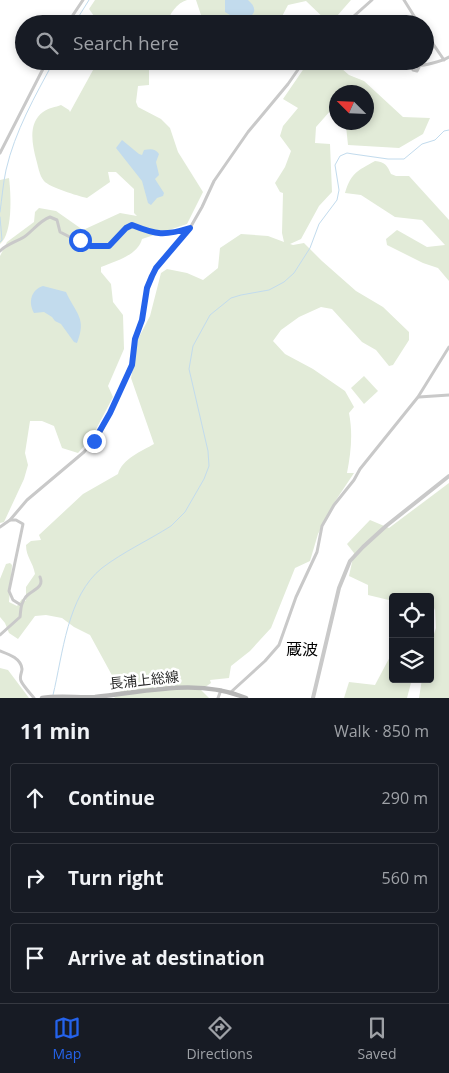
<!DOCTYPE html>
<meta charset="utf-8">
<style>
body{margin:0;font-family:"Open Sans","Noto Sans JP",sans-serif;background:#20242c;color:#f1f3f6}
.controls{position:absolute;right:15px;bottom:15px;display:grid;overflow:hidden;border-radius:5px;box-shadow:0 2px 8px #0003}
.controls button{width:45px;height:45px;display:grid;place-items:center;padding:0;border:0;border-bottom:1px solid #363941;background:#171b24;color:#f1f3f6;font:25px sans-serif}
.compass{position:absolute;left:329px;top:85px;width:45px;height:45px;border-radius:50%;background:#171b24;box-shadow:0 2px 8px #0003;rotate:294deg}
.stop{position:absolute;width:15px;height:15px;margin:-11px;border:4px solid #2563eb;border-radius:50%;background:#fff}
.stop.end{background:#2563eb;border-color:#fff;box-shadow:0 1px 5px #0008}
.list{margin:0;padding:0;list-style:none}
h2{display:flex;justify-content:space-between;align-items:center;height:65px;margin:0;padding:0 20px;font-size:21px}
h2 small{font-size:16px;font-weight:400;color:#9ea1a6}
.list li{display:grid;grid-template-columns:32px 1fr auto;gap:15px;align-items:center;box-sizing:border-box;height:70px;margin:0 10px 10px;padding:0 10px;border:1px solid #363941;border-radius:5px}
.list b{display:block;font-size:19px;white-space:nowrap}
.list em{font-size:16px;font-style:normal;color:#9ea1a6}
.icon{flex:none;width:28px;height:28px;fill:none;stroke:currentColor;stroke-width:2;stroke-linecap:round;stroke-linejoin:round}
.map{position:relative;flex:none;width:449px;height:698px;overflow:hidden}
.search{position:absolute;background:#171b24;box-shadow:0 2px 8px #0003;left:15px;right:15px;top:15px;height:55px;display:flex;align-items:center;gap:12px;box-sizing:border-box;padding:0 18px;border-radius:28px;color:#9ea1a6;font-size:19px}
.sheet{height:305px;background:#171b24}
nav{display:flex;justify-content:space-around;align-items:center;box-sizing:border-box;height:70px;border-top:1px solid #363941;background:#171b24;font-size:14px;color:#9ea1a6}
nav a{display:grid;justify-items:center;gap:2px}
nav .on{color:#2563eb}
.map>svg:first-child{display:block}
</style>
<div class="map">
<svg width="449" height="698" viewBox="0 0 449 698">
<rect width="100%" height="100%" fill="#fff"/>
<g fill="#e2ebd8">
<path d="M95 0H187C177 3 169 14 167 24H93L94 16 89 9Z"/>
<path d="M196 0H351L330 24 306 1 288 5 278 24H204Z"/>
<path d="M98 61H152L149 66V85L138 86 136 102 138 107 161 119 170 128 178 152 203 192 187 224 142 239C138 255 116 261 101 267V272L111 284 113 302 123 315 124 349 108 386 113 397 92 437 78 453 62 448 54 426 42 421H30L25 453 28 465 24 479 4 522 0 523V256L7 242 34 222 35 212 39 208 56 211 83 230 120 213 137 216 134 213V189L116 172H108L110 182 87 198C78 196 49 187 44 181 39 175 38 165 36 159 32 143 28 123 43 112 48 108 56 107 61 105L69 110 70 112Z"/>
<path d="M309 61H333L349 75 364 81 403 117 430 118 423 134 399 148 348 145 346 126 343 123 366 122V92H336V117L331 110 316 127 315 143 330 144 332 192 319 206 301 239 290 244 293 245 304 243 322 261 356 291 383 307 409 332V340L393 365 389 366 376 350 362 342 332 309 321 307 299 317 281 330 273 341 285 354 313 369 345 391 354 407 349 413C353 434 351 452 347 473H354L334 503 318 534 310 561 295 568 271 628 250 651 231 666 229 678 210 680 211 683 201 690 209 698H114L122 690H120L90 635 74 627 62 618 46 615 35 616 18 639 9 633 5 623 0 617V579L6 564 10 563 12 565 9 602 17 606 22 599 26 601V587L35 574C33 562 26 557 26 545L31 541 41 540 39 535 83 494 118 474C122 459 142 451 154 444L131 378 138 339 150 316 161 273 167 269 187 273 203 280 218 268 220 248 241 234 268 236 284 242 282 233 283 193 280 192 275 183 285 167 291 151 280 136 283 126 298 108 283 99Z"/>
<path d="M375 161C385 162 387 165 391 174L396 176H409L449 220V281L438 268 423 263 387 245 386 239 397 230 427 247 445 245 422 220 395 217 361 195 345 193C351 173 357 171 375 161Z"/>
<path d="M9 178C11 194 13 233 0 244V180Z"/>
<path d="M364 376 378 391 364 404 351 388Z"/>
<path d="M449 483V698H419L422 679H430V646L436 628 435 608 430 620V597H393V601L368 595V585L349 576 354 553 347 544 370 520 389 528Z"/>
<path d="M393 651V679H412L407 698H344L349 682 375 685Z"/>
<path d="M0 668 8 670 29 698H0Z"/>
</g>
<g fill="#c2dbed">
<path d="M225 0H248C254 5 257 11 251 16H243L234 20 230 15 225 12Z"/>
<path d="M122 140 139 154 142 155 144 150C150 149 155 148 159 154L156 162 159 175 155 179 164 193 163 196 157 198 151 205 148 203 142 181 116 148Z"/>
<path d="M43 286 66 292C76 314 87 318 77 343L74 342 61 324 55 321 52 317 44 312 34 313C28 302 31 290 43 286Z"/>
</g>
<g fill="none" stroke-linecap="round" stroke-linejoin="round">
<g stroke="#c2dbed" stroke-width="1">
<path d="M74 24 89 0"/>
<path d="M0 212C2 198 3 184 6 170 15 131 35 96 54 61"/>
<path d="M0 217 2 240 0 242"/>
<path d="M53 695C63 654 67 596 102 568 123 552 149 540 171 526L185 512 204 479 209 466 208 451 189 369 193 346 210 315 231 298 241 295 269 290 284 282 294 273 310 248 319 224 337 200 339 190 335 165 340 156 347 153 353 154 388 159H404L422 144 435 140 444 131 449 130"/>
</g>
<g stroke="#c9c9c9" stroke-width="3">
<path d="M404 0 419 24"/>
<path d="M67 24 83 0"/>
<path d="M345 24 372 0"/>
<path d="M425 32 444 60"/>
<path d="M419 67 417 71 413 70 415 65C421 67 443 61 449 57"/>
<path d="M0 153 47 61"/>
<path d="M0 251C7 244 16 242 24 237 33 231 39 221 50 217L57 220 60 232 62 233C77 241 93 248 109 246L126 229 132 225C155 235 165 236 189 228"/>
<path d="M419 397 449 395"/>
<path d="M10 520H16L23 524 9 591 13 600 21 605"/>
<path d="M0 527 10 520 27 500 84 452 101 432 132 365 135 339 142 320 147 288 156 268 190 228 202 207 214 181 248 132 288 84 304 61"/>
<path d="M0 635 20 617C21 610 20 605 25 598 30 590 45 589 40 577"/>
<path d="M0 651C8 654 21 658 22 669 22 673 19 676 21 681 24 687 30 693 34 698"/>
<path d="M231 692 265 661 279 645 296 597 317 552 322 526 334 505 354 480 360 469 418 397 449 347"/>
<path d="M218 698 221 690"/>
</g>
<path stroke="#c9c9c9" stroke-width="4" d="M313 698 339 588 350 561 363 547 386 526 449 476"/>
<path stroke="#b6b6b6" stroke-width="4.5" d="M42 698C59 695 78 698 95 697 146 692 198 678 246 698"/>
</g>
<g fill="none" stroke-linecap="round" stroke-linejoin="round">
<path stroke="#2563eb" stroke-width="6" d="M80 240 91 246H109L126 228 132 225C157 235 164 236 190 228L156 268 152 276 147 288 142 320 135 339 132 365 110 413 94 441"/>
</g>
<g text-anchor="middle" stroke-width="5" stroke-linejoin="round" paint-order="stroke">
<g font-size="14" fill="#2c2c2c" stroke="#fff">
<text transform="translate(144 680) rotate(-6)" y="5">長浦上総線</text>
</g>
<g font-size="16" fill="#000" stroke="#fff">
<text x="302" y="655">蔵波</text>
</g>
</g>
</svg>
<div class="controls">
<button><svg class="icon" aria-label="locate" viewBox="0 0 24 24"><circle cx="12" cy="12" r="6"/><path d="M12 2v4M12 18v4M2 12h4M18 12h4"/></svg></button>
<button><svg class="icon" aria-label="layers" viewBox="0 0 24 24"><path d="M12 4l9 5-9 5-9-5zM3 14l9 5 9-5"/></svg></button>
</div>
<svg class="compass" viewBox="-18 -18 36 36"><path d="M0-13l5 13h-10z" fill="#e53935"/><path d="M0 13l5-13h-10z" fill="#9ea1a6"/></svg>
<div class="stop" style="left:80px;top:240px"></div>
<div class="stop end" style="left:94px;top:441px"></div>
<div class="search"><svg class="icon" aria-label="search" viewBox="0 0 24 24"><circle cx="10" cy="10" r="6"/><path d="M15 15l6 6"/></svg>Search here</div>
</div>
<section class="sheet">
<h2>11 min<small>Walk · 850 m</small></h2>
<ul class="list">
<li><svg class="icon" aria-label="ahead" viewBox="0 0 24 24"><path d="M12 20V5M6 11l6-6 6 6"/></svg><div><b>Continue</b></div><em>290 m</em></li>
<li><svg class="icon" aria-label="right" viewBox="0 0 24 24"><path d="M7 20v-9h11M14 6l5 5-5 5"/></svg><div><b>Turn right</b></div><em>560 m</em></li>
<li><svg class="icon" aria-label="arrive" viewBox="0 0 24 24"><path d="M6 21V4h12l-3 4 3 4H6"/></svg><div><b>Arrive at destination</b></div></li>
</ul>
</section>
<nav>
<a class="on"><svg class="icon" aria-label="map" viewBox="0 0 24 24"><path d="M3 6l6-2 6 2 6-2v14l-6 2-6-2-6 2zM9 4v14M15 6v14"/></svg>Map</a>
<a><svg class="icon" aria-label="directions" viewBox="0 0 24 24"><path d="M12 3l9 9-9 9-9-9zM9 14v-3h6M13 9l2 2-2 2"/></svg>Directions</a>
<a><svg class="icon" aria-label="saved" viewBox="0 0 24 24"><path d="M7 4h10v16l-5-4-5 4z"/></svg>Saved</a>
</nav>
